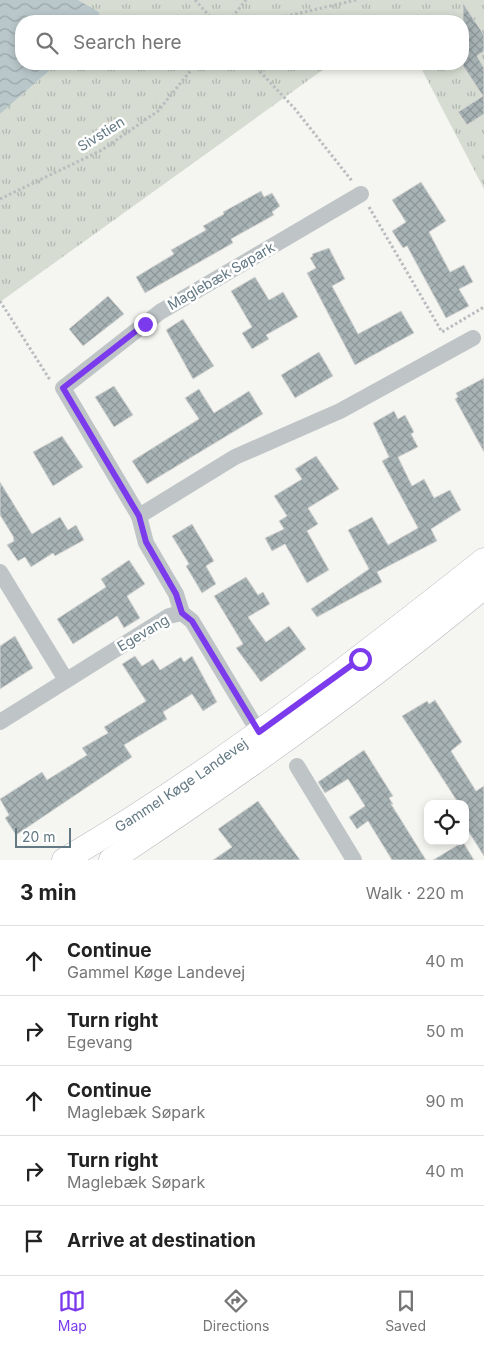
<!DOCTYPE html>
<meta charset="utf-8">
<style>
body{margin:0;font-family:Inter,sans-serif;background:#f2f2f2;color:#222}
.controls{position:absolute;right:15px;bottom:15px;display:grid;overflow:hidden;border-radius:10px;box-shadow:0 2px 8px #0003}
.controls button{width:45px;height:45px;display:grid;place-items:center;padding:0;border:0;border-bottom:1px solid #e0e0e0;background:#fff;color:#222;font:25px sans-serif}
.scale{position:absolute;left:15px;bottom:12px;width:56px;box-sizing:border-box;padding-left:5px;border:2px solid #627883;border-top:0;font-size:14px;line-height:18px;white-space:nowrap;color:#627883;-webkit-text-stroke:4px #fff;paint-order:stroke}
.stop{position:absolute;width:15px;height:15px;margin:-11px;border:4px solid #7c3aed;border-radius:50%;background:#fff}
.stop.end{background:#7c3aed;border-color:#fff;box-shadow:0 1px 5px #0008}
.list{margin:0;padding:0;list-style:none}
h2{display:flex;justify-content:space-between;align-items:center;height:65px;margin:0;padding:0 20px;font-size:21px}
h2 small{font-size:16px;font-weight:400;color:#767676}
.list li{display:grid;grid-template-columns:32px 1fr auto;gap:15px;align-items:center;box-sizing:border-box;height:70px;padding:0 20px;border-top:1px solid #e0e0e0}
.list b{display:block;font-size:19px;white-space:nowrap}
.list p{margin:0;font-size:16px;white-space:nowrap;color:#767676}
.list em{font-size:16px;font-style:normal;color:#767676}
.icon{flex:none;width:28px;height:28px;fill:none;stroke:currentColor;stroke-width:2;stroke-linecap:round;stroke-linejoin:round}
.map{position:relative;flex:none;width:484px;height:860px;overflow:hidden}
.search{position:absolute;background:#fff;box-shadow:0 2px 8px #0003;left:15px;right:15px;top:15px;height:55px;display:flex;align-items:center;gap:12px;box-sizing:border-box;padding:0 18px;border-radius:20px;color:#767676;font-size:19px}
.sheet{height:415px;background:#fff}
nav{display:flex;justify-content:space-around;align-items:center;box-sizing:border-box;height:70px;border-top:1px solid #e0e0e0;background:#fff;font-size:14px;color:#767676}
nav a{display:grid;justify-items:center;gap:2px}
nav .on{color:#7c3aed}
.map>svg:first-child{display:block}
</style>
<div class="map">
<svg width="484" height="860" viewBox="0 0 484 860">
<defs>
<pattern id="park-tufts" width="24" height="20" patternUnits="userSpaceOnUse" patternTransform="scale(1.25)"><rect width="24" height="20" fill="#d6dcd1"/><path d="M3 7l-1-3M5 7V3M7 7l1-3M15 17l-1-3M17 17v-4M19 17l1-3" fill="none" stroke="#b1b7af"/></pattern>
<pattern id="water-waves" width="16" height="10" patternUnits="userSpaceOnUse" patternTransform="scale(1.25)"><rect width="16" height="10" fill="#b9c7ca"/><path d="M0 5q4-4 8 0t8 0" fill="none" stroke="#9aa6a9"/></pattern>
<pattern id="building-cross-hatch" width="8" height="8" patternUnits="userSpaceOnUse" patternTransform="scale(1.25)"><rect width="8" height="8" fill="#a8b3b6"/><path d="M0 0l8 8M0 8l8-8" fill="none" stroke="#8c9699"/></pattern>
</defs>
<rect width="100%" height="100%" fill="#f5f5f1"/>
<g fill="url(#park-tufts)">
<path d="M78 0H484V189L419 64H463V21H396L394 18 390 21H100L99 12Z"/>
<path d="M57 64H331L0 302V114Z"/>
</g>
<path fill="url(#water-waves)" d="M0 0H78L99 12 100 21H21V64H57L0 114Z"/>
<g fill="url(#building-cross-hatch)" stroke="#d6d6d3">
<path d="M463 3 484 35V51L477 56 484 68V114L467 125 458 112 483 96 463 66Z"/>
<path d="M421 182 446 221 429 232 450 272 464 265 473 282 459 289 469 306 446 318 407 246 403 248 392 231 406 222 392 200Z"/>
<path d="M261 191 264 197 272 193 280 206 272 212 274 215 231 239 233 243 145 293 136 277 174 254 171 250 206 230 203 226 224 214 223 212Z"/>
<path d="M329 248 345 279 332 286 358 334 401 311 414 333 355 365 307 273 316 268 310 258 313 256 312 254Z"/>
<path d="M255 277 269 300 283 292 298 317 266 335 269 339 252 349 242 333 252 327 231 291Z"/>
<path d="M108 296 124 314 83 346 69 329Z"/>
<path d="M183 319 214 366 193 379 166 330Z"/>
<path d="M319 352 333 376 295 398 281 375Z"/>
<path d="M484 378V452L455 399 458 397 456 393Z"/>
<path d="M114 386 133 415 114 427 95 397Z"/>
<path d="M199 389 214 413 249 391 263 414 147 484 132 461 199 419 185 398Z"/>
<path d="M394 411 398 419 405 415 414 432 411 434 418 447 398 457 412 486 424 479 434 498 450 490 461 510 431 529 437 541 377 572 382 582 317 617 311 609 369 569 348 530 372 517 388 545 418 528 382 461 389 457 373 423Z"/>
<path d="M62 436 83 467 53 486 33 452Z"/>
<path d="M316 456 339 489 308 508 318 524 307 531 329 570 307 583 285 544 272 551 265 538 284 529 279 521 287 516 274 496 302 479 295 469Z"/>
<path d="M0 482 32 534 60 517 68 530 76 525 84 540 55 556 53 553 31 567 25 557 18 561 7 545 14 541 13 536 0 515Z"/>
<path d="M192 524 214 561 206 566 216 584 202 593 186 566 189 564 172 536Z"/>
<path d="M129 560 145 584 127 596 140 618 124 628 117 616 73 644 57 619 106 587 101 579Z"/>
<path d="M246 577 258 595 263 592 270 604 248 617 266 642 289 626 306 649 261 682 236 648 243 644 214 596Z"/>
<path d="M15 636 33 668 0 689V646Z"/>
<path d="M135 656 142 666 153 659 160 670 181 657 184 662 192 656 217 702 203 711 192 694 163 712 167 719 124 745 132 757 16 835 5 818 9 815 0 799 42 772 47 780 87 755 82 748 108 733 104 727 146 701 122 664Z"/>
<path d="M435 700 462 742 451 751 476 791 484 786V856L465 826V804H459L402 716 427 701 429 704Z"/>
<path d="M364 750 393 796 389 798 393 804H391L426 860H392L368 821 357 829 349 817 365 806 348 779 325 793 318 782Z"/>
<path d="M258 801 300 860H213L232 847 218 829Z"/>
<path d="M463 842 474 860H433Z"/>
</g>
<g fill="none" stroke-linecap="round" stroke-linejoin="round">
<defs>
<g id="secondary">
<path id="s1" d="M64 860C213 773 349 667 484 560"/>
<path d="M111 860C240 775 364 686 484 587"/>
</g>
</defs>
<use href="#secondary" stroke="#b4babe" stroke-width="25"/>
<g stroke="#b9bdbf" stroke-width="3" stroke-dasharray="2.5 2.5" stroke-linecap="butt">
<path d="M195 0 214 21"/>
<path d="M229 21 246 0"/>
<path d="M266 21 356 0"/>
<path d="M253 64 295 109 352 181"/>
<path d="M0 199 102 150 158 111 196 64"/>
<path d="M369 207 442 332 484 307"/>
<path d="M0 301 50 380"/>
</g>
<g stroke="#bfc5c7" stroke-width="16">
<path d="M139 516 235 457 340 411 473 338"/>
<path d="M0 572 66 680"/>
<path d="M182 613 176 594 146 543 139 516 63 388 160 312 361 194"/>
<path d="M0 722 169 616 182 613 192 621 264 741"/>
<path d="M297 766 354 860"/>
</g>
<use href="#secondary" stroke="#fff" stroke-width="24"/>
</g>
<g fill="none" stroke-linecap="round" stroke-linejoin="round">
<path stroke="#7c3aed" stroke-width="6" d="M145 324 63 388 139 516 146 542 176 594 182 613 192 621 259 732 360 659"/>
</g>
<g text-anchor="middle" stroke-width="5" stroke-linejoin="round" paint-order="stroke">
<g font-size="14" fill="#627883" stroke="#fff">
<text transform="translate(101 134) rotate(-32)" y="5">Sivstien</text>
<text transform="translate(221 276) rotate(-30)" y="5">Maglebæk Søpark</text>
<text transform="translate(143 633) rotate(-31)" y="5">Egevang</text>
<text dy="5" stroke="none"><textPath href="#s1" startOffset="139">Gammel Køge Landevej</textPath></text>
</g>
</g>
</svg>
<div class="controls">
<button><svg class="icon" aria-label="locate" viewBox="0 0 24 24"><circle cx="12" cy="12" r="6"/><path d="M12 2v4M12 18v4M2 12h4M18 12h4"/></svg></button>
</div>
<div class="scale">20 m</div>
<div class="stop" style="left:360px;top:659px"></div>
<div class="stop end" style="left:145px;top:324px"></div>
<div class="search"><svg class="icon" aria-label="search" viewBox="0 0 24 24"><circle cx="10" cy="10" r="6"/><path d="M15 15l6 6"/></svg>Search here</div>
</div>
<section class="sheet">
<h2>3 min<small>Walk · 220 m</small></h2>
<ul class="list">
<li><svg class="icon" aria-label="ahead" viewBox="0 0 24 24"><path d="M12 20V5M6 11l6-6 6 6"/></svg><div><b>Continue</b><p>Gammel Køge Landevej</p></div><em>40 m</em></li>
<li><svg class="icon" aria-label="right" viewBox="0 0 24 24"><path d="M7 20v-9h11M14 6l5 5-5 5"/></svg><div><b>Turn right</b><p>Egevang</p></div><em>50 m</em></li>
<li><svg class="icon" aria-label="ahead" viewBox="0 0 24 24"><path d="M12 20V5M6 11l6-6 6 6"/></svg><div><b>Continue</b><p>Maglebæk Søpark</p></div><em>90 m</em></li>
<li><svg class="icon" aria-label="right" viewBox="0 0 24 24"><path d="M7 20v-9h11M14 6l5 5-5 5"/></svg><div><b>Turn right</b><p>Maglebæk Søpark</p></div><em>40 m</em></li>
<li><svg class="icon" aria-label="arrive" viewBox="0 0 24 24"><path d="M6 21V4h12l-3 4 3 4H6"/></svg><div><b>Arrive at destination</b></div></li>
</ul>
</section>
<nav>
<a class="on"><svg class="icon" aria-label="map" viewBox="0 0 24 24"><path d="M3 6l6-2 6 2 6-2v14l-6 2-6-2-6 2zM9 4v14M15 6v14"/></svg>Map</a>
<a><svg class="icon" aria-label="directions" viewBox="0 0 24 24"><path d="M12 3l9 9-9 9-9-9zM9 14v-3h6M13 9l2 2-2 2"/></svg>Directions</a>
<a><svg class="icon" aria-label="saved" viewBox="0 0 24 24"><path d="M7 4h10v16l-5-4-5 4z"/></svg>Saved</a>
</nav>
